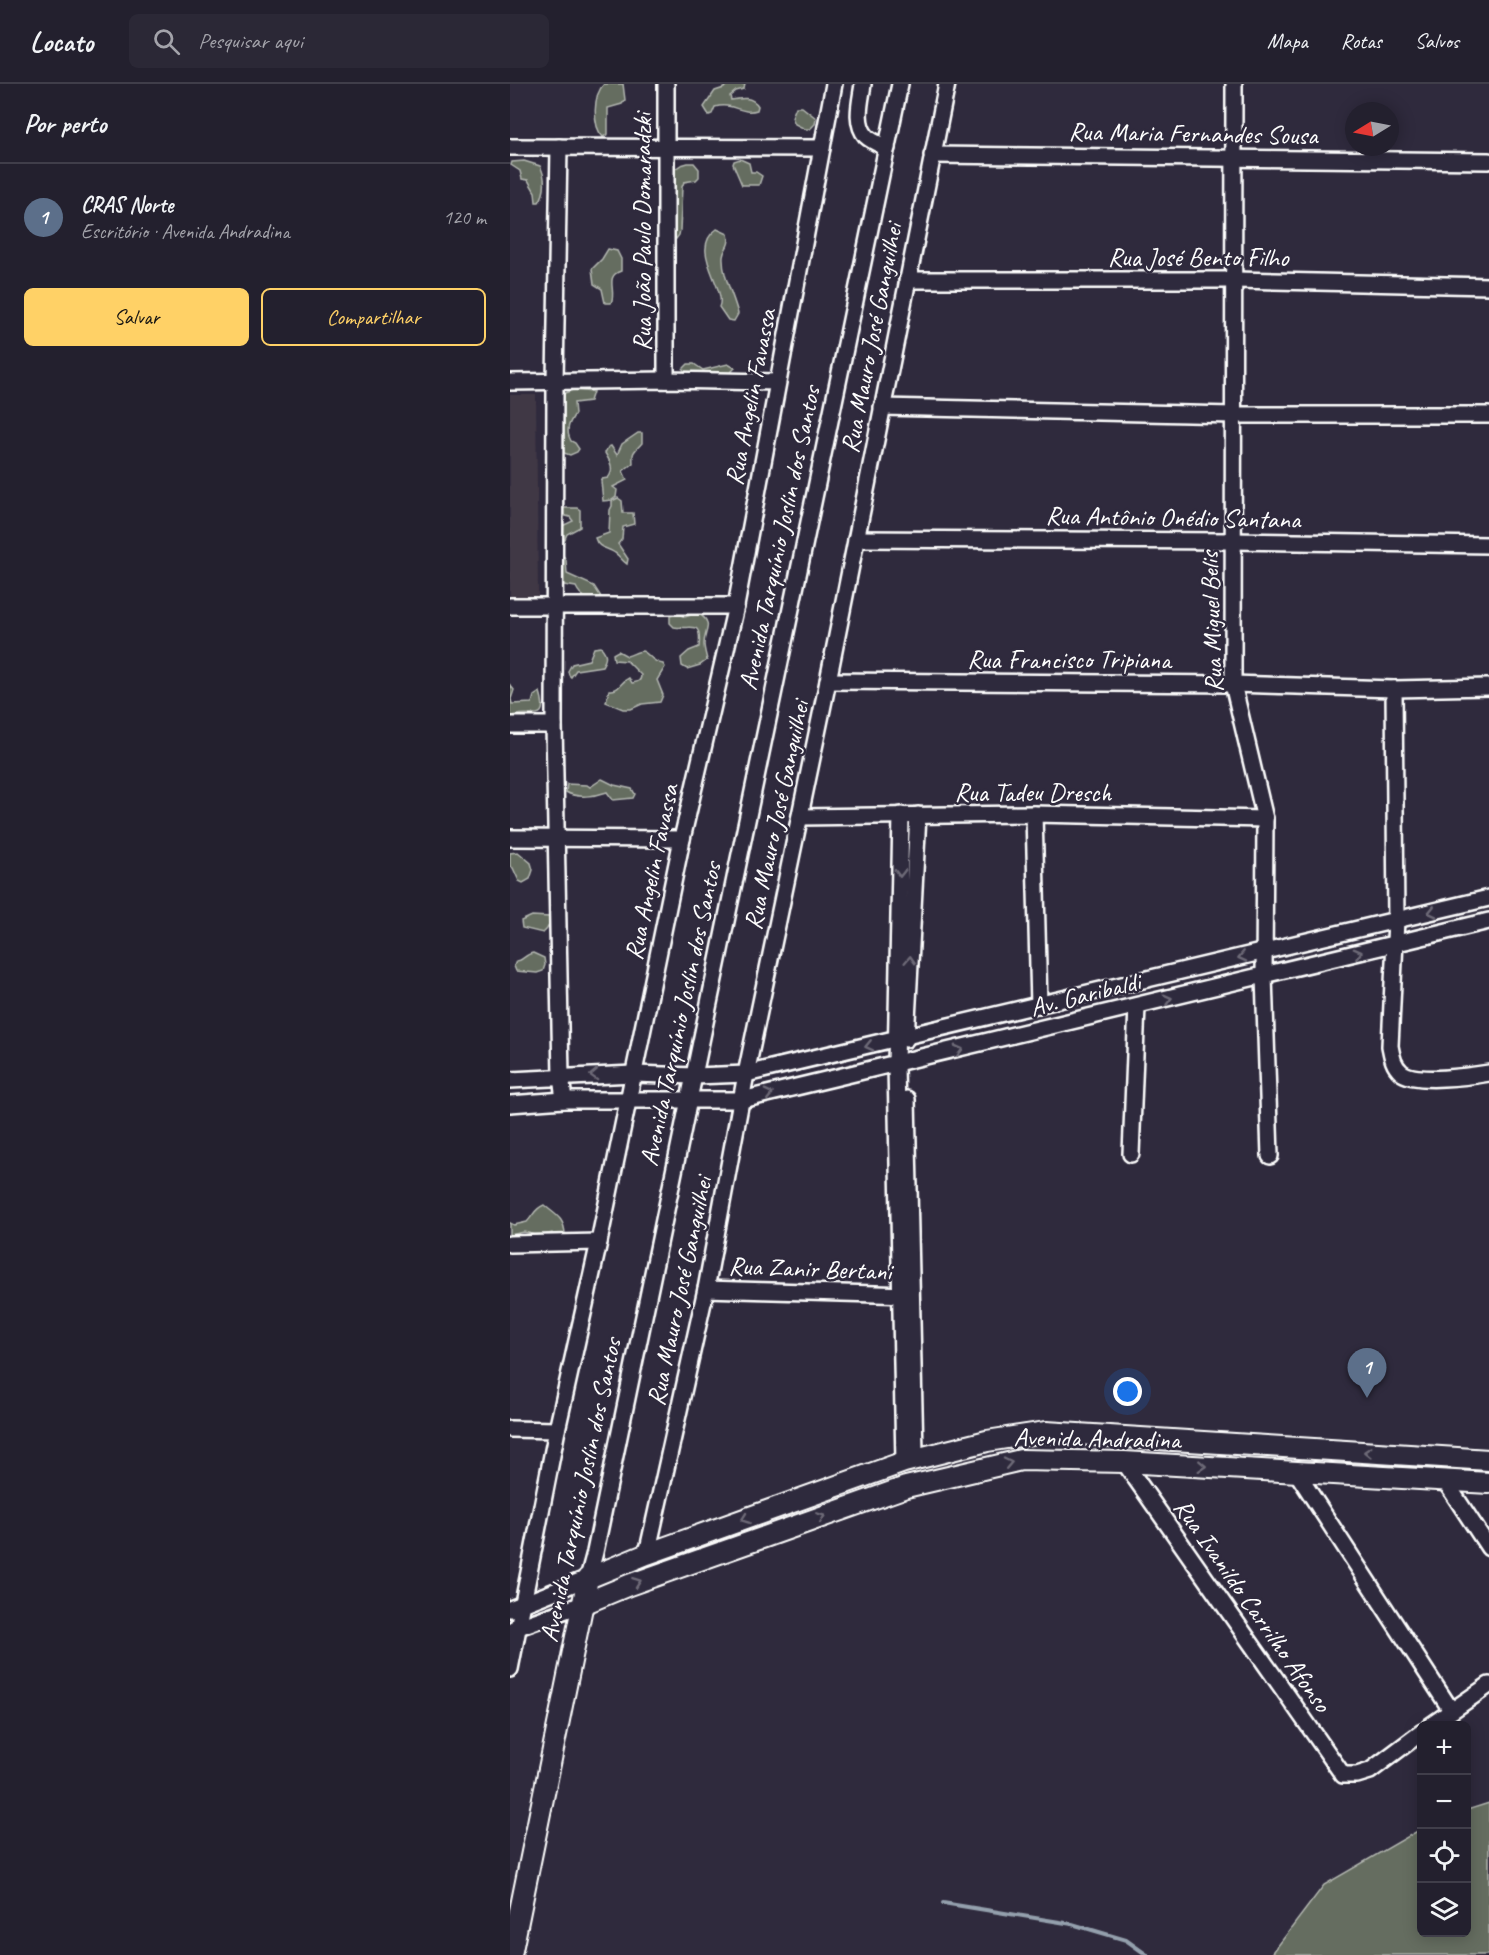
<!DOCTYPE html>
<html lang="pt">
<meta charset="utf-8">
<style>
body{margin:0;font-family:Caveat,sans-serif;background:#2b2836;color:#f1f3f6}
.controls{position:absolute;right:18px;bottom:18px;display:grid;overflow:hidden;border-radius:9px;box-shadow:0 3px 15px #0003}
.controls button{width:54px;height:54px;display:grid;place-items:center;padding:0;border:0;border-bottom:2px solid #403e4a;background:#23202e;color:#f1f3f6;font:30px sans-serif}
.compass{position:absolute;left:835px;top:18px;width:54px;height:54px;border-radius:50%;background:#23202e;box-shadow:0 3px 15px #0003;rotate:260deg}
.you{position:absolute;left:618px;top:1308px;width:21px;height:21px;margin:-15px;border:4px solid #fff;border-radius:50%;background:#1a73e8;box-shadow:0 0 0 9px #1a73e833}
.badge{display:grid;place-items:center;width:39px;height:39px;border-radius:50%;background:#ffd166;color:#fff;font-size:20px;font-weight:700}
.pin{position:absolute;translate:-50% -50px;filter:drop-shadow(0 2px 3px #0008)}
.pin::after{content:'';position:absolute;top:32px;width:21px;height:18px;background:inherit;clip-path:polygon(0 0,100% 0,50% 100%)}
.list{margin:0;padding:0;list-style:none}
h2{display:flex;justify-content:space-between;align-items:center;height:78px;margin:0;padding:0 24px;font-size:26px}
h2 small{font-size:20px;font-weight:400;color:#a3a3aa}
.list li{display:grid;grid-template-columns:39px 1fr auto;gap:18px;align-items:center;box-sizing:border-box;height:108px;padding:0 24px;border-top:2px solid #403e4a}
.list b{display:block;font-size:22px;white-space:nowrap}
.list p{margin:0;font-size:20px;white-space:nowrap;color:#a3a3aa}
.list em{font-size:20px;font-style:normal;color:#a3a3aa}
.actions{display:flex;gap:12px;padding:18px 24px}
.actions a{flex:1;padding:14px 0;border:2px solid #ffd166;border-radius:9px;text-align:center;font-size:21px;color:#ffd166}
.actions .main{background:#ffd166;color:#111}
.icon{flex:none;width:33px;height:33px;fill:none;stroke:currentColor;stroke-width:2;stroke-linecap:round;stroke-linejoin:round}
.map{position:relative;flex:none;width:979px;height:1871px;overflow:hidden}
header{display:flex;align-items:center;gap:36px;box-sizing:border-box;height:84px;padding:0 30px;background:#23202e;border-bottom:2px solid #403e4a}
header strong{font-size:28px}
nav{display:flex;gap:33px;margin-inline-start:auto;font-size:21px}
.search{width:420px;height:54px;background:#2b2836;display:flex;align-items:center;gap:15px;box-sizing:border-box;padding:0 21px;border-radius:9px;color:#a3a3aa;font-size:22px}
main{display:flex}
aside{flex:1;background:#23202e}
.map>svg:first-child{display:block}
</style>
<header>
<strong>Locato</strong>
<div class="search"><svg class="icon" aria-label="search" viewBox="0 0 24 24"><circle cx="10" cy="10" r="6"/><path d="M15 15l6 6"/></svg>Pesquisar aqui</div>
<nav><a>Mapa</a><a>Rotas</a><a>Salvos</a></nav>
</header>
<main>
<aside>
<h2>Por perto<small></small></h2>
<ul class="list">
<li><span class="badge" style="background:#5c6f8a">1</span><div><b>CRAS Norte</b><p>Escritório · Avenida Andradina</p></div><em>120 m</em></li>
</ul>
<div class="actions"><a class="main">Salvar</a><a>Compartilhar</a></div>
</aside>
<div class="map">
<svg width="979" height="1871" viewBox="0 0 979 1871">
<rect width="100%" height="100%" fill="#2f2a3d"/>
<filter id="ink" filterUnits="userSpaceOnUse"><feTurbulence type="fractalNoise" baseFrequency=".0167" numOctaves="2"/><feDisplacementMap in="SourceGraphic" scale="12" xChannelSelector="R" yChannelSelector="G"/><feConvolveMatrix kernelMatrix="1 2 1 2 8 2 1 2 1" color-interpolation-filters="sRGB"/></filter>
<g filter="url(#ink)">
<path fill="#413845" d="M0 311H26L28 514H0Z"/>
<g fill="#656d60" stroke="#b2b6b0" stroke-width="1.5">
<path d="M94 0H113L115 16 112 20 98 24V50L93 53C82 42 83 11 94 0Z"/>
<path d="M217 0H235L234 5 226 7 220 12 221 16C231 14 242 12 248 22L247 26C231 31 223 18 205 23L202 30 199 31 194 23 205 7 214 4Z"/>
<path d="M286 23H292L306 34 305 40 300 45H295L285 40 282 33Z"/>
<path d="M230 75 239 79 241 88H246L252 92 249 101H232L223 80 224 77Z"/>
<path d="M14 77 30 82C36 93 36 108 29 118H26L25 108 18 96 12 95 10 87 1 81 2 78Z"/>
<path d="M178 79H184L189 85V93L186 96 174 98 172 103 170 146 169 151 166 155 163 153V91L165 85 171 81Z"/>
<path d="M207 145 218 150C221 163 214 163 213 173 212 192 224 212 228 230L224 237 218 236 209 223C218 205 177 165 207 145Z"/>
<path d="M98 165 107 167 111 175V187C94 192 107 207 101 219H95L92 205 84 200 82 185 92 175Z"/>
<path d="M178 280H184L193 286 218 280 225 284 219 290H176L173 285Z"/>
<path d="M63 306 83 308 80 317 64 319 65 330C59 339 55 346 61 357L65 359 69 365 67 368 60 371 51 368 52 310Z"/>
<path d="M128 349H132V359C124 368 122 367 123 379L113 387 117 396 103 403 107 406 106 413 102 416 93 417 91 397 92 395 98 394C105 386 100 377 95 369L98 363 101 362 107 371 112 360Z"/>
<path d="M108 414 112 417 113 429H123L124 440 113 443 112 455 108 460 118 475 117 480C112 477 110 472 105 469 97 463 88 465 85 454L99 449 100 426 102 422V417Z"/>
<path d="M55 424H67L70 426V443L57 450 54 457 50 454V443L63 437 60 433 52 431 49 426Z"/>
<path d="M49 471H53L56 476 57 490 84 502 93 516C81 515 72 516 66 503L54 501 49 496Z"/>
<path d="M188 529C205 540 194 546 194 560 194 565 196 571 197 576L190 581 177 585 172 582 171 574 179 567 189 563C192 535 182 546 164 543L160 539V532L168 530 175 533Z"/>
<path d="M91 563C97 570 97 574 92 582L66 586 61 593 59 591 58 587 62 580 79 576 84 564Z"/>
<path d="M108 567 117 572C122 571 127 567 132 567 138 568 141 578 153 580L155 583 147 596 153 611 150 618 132 620 121 625H113L96 618 99 606C110 607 110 598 119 594L122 599C127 598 131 598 131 591L117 577 104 576 103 570Z"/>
<path d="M0 601 4 606 1 615 2 620 22 619 24 612 30 608C41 643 16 624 0 633Z"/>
<path d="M92 695 104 701 122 705 125 710 123 714 103 716 97 708C86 712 67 715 56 708L57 700 77 701 80 703Z"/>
<path d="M8 768 21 779 23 786 20 795 13 799 9 797 3 784 0 782V769Z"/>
<path d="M22 832 39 833C41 840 38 845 33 849L12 844 11 837Z"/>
<path d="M23 869 34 874 35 881 33 887 27 889 6 887 4 882 6 877C13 877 15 870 23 869Z"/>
<path d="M34 1121C45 1131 54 1133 55 1150L53 1152 48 1153 42 1149 30 1152 14 1148 0 1151V1139L4 1141 17 1138C24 1131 24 1125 34 1121Z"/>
<path d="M979 1719V1871H761L814 1801 911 1745 912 1848H956L957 1726Z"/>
</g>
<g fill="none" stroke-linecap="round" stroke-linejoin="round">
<path stroke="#94a0ad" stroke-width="4" d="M433 1819 562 1840 616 1856 637 1871"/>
<defs>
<g id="minor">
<path d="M156 0V296"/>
<path d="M353 0C351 16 344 38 356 52 361 57 371 61 377 64"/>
<path d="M724 0 723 600 755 735 754 892 760 1072"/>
<path d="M0 63 312 64"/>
<path d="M49 63 45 297 44 641 51 992 54 1016"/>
<path d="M422 71 979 77"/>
<path d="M397 196H725L979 202"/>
<path d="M0 298 156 296 267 298"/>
<path d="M372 323 724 331H979"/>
<path d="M346 455 722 457 979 461"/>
<path d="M0 522H226"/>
<path d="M318 597 723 600 884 605 979 603"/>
<path d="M884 605 886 836 880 962C882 972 883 981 891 988 905 1000 961 992 979 989"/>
<path d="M0 641H44"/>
<path d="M524 730 529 921"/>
<path d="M391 731 386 981 394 1378"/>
<path d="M290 733 524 730 755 735"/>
<path d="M0 754 172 755"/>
<path d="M396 955 408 731"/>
<path d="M0 996 123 990 185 992 236 990 979 814"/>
<path d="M397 1015 405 1369"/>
<path d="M0 1020 54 1016H232L979 837"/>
<path d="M621 1070 627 922"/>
<path d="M0 1160 89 1158"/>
<path d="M196 1205 400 1211"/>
<path d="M0 1345 47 1346"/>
<path d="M614 1378 833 1691H847L860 1687 912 1648"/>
<path d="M787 1389 941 1626"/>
<path d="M935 1397 979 1464"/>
<path d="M137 1470 196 1205 236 990 318 597 437 0"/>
<path d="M0 1525 78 1494 85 1468 390 0"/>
<path d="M3 1545 73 1520"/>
<path d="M0 1585 47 1346 89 1158 172 755 226 522 324 0"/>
<path d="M920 1642 979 1601"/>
</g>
<g id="major">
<path d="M73 1520 119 1501 396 1403 511 1376 614 1378 979 1399"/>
<path d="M1 1871 78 1494 137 1470 394 1378 477 1357 536 1348 979 1376"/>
</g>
</defs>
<use href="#minor" stroke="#fff" stroke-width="20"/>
<use href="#major" stroke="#fff" stroke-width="24"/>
<use href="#minor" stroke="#2f2a3d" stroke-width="15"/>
<use href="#major" stroke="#2f2a3d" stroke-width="20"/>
</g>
<defs><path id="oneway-chevron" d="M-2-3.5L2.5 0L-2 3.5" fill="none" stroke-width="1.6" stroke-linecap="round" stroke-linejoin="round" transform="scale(1.5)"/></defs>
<g stroke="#6d6a77">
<use href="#oneway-chevron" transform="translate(390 789) rotate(91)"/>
<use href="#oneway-chevron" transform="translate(922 828) rotate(167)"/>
<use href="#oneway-chevron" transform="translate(848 869) rotate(-14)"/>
<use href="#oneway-chevron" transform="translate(732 873) rotate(167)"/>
<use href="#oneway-chevron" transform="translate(400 876) rotate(-87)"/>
<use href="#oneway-chevron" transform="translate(658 915) rotate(-14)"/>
<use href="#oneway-chevron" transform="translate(359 962) rotate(167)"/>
<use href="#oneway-chevron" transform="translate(449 966) rotate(-14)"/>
<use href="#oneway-chevron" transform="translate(84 991) rotate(178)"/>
<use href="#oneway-chevron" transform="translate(259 1010) rotate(-13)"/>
<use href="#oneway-chevron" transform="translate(858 1368) rotate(-177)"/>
<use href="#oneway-chevron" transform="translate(498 1379) rotate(-12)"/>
<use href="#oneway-chevron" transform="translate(692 1382) rotate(3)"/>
<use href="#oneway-chevron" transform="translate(311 1433) rotate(-20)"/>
<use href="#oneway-chevron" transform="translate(235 1435) rotate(160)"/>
<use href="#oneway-chevron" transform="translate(127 1498) rotate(-20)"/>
</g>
</g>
<g text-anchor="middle" stroke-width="5" stroke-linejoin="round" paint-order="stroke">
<g font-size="26" fill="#fff" stroke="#2f2a3d">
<text transform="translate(683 49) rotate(1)" y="9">Rua Maria Fernandes Sousa</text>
<text transform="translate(132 148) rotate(-90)" y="9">Rua João Paulo Domaradzki</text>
<text x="688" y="182">Rua José Bento Filho</text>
<text transform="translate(361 254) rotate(-79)" y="9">Rua Mauro José Ganguilhei</text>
<text transform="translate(240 313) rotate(-79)" y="9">Rua Angelin Favassa</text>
<text transform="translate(663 433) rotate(1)" y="9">Rua Antônio Onédio Santana</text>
<text transform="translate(269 454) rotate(-78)" y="9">Avenida Tarquínio Joslin dos Santos</text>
<text transform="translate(701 538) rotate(-92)" y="9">Rua Miguel Belis</text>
<text x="559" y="584">Rua Francisco Tripiana</text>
<text x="523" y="717">Rua Tadeu Dresch</text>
<text transform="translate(266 731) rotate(-78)" y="9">Rua Mauro José Ganguilhei</text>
<text transform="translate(141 788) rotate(-78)" y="9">Rua Angelin Favassa</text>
<text transform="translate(575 910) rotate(-14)" y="9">Av. Garibaldi</text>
<text transform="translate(170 930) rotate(-78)" y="9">Avenida Tarquínio Joslin dos Santos</text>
<text transform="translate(300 1184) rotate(2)" y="9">Rua Zanir Bertani</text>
<text transform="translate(169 1207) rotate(-78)" y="9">Rua Mauro José Ganguilhei</text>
<text transform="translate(587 1354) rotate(1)" y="9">Avenida Andradina</text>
<text transform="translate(70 1406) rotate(-78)" y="9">Avenida Tarquínio Joslin dos Santos</text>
<text transform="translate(743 1521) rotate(55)" y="9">Rua Ivanildo Carrilho Afonso</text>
</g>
</g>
</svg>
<div class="controls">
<button>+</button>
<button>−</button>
<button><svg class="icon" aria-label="locate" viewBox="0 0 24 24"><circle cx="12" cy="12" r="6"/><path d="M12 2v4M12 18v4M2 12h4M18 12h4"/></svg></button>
<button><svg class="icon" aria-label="layers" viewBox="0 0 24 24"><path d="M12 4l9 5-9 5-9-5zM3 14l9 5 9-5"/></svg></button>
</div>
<svg class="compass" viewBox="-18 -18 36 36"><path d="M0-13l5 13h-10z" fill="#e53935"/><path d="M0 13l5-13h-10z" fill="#a3a3aa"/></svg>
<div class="you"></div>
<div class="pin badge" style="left:857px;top:1314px;background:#5c6f8a">1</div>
</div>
</main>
